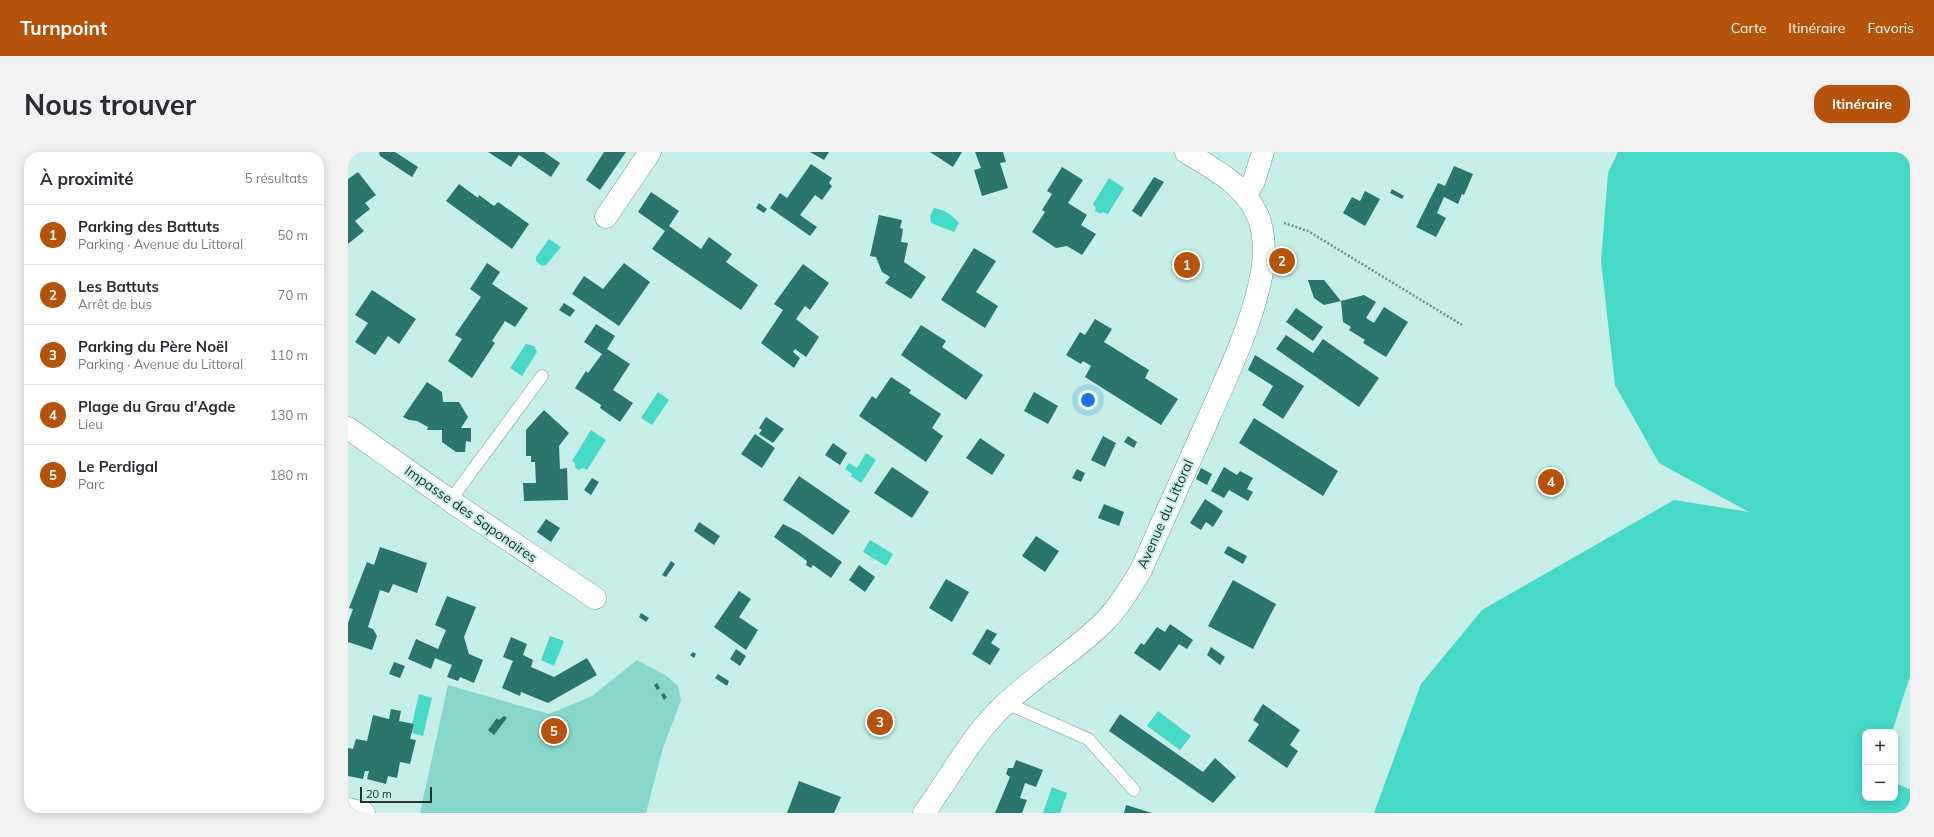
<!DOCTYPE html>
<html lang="fr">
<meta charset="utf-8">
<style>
body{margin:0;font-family:Mulish,sans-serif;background:#f2f2f3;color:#2b2b33}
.controls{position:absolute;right:12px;bottom:12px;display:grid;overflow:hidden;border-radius:8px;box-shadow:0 2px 10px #0003}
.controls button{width:36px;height:36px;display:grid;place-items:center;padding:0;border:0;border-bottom:1px solid #e1e1e2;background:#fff;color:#2b2b33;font:20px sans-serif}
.scale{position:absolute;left:12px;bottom:10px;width:72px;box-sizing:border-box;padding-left:4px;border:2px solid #233330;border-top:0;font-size:11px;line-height:14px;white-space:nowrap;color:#233330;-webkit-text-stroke:3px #c5efe7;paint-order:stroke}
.you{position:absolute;left:740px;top:248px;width:14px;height:14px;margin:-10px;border:3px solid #fff;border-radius:50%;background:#1a73e8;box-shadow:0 0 0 6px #1a73e833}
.badge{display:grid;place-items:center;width:26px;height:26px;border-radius:50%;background:#b45309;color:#fff;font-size:13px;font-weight:700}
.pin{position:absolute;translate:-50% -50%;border:2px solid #fff;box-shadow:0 1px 4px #0006}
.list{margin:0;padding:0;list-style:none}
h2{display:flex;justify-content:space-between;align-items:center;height:52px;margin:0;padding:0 16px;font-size:17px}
h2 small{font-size:13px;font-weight:400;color:#7c7c81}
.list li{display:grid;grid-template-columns:26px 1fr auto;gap:12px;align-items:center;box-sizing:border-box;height:60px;padding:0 16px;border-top:1px solid #e1e1e2}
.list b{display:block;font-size:15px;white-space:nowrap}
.list p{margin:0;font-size:13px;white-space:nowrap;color:#7c7c81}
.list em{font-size:13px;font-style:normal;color:#7c7c81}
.map{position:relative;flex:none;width:1562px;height:661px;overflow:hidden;border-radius:16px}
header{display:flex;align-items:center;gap:24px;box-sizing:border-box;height:56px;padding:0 20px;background:#b45309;color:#fff}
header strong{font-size:19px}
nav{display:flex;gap:22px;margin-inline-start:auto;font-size:14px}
.intro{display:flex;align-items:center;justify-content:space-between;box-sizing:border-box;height:96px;padding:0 24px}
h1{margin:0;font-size:28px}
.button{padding:10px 18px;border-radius:16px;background:#b45309;color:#fff;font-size:14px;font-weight:700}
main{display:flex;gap:24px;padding:0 24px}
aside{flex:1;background:#fff;border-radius:16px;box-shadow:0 2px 10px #0003}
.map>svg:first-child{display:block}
</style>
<header>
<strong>Turnpoint</strong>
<nav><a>Carte</a><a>Itinéraire</a><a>Favoris</a></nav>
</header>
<div class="intro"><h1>Nous trouver</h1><a class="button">Itinéraire</a></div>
<main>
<aside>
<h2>À proximité<small>5 résultats</small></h2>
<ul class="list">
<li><span class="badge">1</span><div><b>Parking des Battuts</b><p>Parking · Avenue du Littoral</p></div><em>50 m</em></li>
<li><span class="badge">2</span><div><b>Les Battuts</b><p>Arrêt de bus</p></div><em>70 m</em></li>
<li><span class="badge">3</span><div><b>Parking du Père Noël</b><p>Parking · Avenue du Littoral</p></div><em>110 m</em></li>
<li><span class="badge">4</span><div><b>Plage du Grau d'Agde</b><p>Lieu</p></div><em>130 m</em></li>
<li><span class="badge">5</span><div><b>Le Perdigal</b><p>Parc</p></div><em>180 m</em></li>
</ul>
</aside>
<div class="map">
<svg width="1562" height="661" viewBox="0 0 1562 661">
<rect width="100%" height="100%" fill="#c5efe7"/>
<path fill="#86d7ca" d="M289 508 320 525 330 534 333 548 315 596 298 661H72L100 533 201 562 244 544Z"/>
<g fill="#45d9c6" fill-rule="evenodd">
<path d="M1270 0H1562V661H1026L1073 532 1134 458 1326 348 1401 360 1311 311 1267 233 1253 109 1260 21ZM1517 580H1547V646H1517Z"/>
<path d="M761 26 776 36 760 62 754 60 753 62 747 59 748 56 745 52Z"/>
<path d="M586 56C597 58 604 63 611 71L606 80 583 71 582 64Z"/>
<path d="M201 87 213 95 198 113 194 114 188 109V105Z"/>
<path d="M178 192 186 194 189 200 174 224 162 216Z"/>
<path d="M310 240 321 248 304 273 293 266Z"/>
<path d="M243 278 258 288 239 318 235 316 230 318 227 315V311L224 309Z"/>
<path d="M518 301 528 308 513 331 503 324 504 322 497 317 501 311 509 316Z"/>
<path d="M522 388 545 402 538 414 515 400Z"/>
<path d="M202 484 216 489 206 514 193 508Z"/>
<path d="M71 542 84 546 75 584 64 581 66 573 64 572Z"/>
<path d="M810 559 843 584 832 598 799 574Z"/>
<path d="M704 635 719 641 712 661H695Z"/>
</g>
<path fill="#c5efe7" d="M1562 524V637H1561L1547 631V580H1544Z"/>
<g fill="#2a766c">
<path d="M31 0H47L70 15 64 25 32 4Z"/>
<path d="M140 0H196L212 11 203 25 171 3 163 15Z"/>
<path d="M256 0H278L252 38 238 28Z"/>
<path d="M462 0H481L476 8Z"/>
<path d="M582 0H614L605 15Z"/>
<path d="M627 0H655L658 10 652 11 660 36 634 44 626 18 633 16Z"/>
<path d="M463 12 484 26 481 31 484 34 474 48 467 43 452 63 469 75 462 84 422 56 432 41 439 46Z"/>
<path d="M1106 14 1125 22 1116 43 1114 42 1110 52 1096 45 1089 61 1098 66 1088 85 1068 75 1090 31 1097 34Z"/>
<path d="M714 15 735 28 720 51 739 63 733 73 748 82 734 103 719 94 708 96 684 80 697 60 694 58 704 42 699 39Z"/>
<path d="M10 20 28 43 17 51 22 57 7 69 16 79 0 92V27Z"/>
<path d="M806 25 816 30 793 65 784 59Z"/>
<path d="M111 32 130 46 131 43 146 54 150 50 181 72 164 97 98 49Z"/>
<path d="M1044 37 1056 44 1054 47 1042 41Z"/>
<path d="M1017 39 1032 47 1017 74 995 61 1004 45 1012 49Z"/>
<path d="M303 40 331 59 321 74 353 97 361 85 384 102 378 110 410 133 393 158 304 97 317 79 290 60Z"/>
<path d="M411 51 419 57 416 61 408 56Z"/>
<path d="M531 63 554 68 552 76 555 77 553 90 560 91 556 110 578 125 563 147 537 131 542 125 534 120 528 105 522 104Z"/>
<path d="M626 96 648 109 628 140 650 154 637 176 593 148Z"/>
<path d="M139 111 152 120 144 132 180 156 167 175 157 169 144 189 147 191 124 226 100 209 114 187 107 183 133 145 122 137Z"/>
<path d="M276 111 302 130 271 174 224 142 236 124 255 137Z"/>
<path d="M455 112 481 131 462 158 457 154 448 167 471 185 458 205 447 197 445 200 452 206 446 216 413 191 435 158 426 152Z"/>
<path d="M960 128H976L993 149 976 153 966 146Z"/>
<path d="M24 138 68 167 51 192 40 184 27 203 7 190 20 171 7 163Z"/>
<path d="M1016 143 1028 150 1018 166 1026 171 1036 155 1060 170 1038 205 1015 191 1017 188 1001 178 1003 175 995 170 993 149Z"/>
<path d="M216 151 227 158 222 165 211 158Z"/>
<path d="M948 156 975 175 965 189 938 170Z"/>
<path d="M747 167 764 177 756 190 801 218 797 226 830 247 813 273 737 225 743 214 735 209 733 212 718 203 732 180 737 183Z"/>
<path d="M248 172 267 184 259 197 282 212 265 238 285 251 272 270 252 256 253 253 227 236 238 219 240 221 254 202 236 190Z"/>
<path d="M573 173 598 189 594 195 635 223 618 248 553 203Z"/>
<path d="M938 183 965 201 975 187 1031 226 1011 255 928 197Z"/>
<path d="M907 203 956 234 935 267 914 253 925 234 900 218Z"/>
<path d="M543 225 563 238 561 241 593 262 584 276 595 284 578 310 511 264 524 244 528 247Z"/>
<path d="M79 230 94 240 95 250H111L120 265 113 276H123V290L118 289 117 300H108L94 290V278H79L80 275 69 269 61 268 55 265Z"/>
<path d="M686 240 710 254 700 272 676 259Z"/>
<path d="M196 258 221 281 211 294 212 317 219 316 220 348 176 349 175 331H188L187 310H183V304H178V278Z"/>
<path d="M418 265 436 277 425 291 411 282 414 278 411 276Z"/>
<path d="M906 266 990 319 975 344 891 291Z"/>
<path d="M407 282 427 296 414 316 393 302Z"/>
<path d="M755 284 768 291 757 315 743 308Z"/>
<path d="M780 284 789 290 786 296 776 290Z"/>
<path d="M632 286 657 303 644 323 618 306Z"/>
<path d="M485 291 499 301 492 313 477 303Z"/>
<path d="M544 315 581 340 564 366 526 341Z"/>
<path d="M876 315 889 323 892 319 905 326 899 337 905 340 900 349 881 338 876 346 863 339Z"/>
<path d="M853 316 864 322 859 333 848 327Z"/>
<path d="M729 317 737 321 733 330 724 326Z"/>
<path d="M451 324 502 359 485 383 435 348Z"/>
<path d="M244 326 251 330 243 343 236 338Z"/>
<path d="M857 347 875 359 865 375 858 370 853 378 842 371Z"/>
<path d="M756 352 776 360 771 374 750 366Z"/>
<path d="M198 367 212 376 203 390 189 380Z"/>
<path d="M351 370 372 384 366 393 346 379Z"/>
<path d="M435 372 451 380 494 410 483 426 465 413 463 416 458 413 459 409 426 385Z"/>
<path d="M688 384 711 399 697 420 674 404Z"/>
<path d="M880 394 899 404 895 412 876 401Z"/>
<path d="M32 395 79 411 69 441 45 432 41 441 32 438 20 475 25 477 29 484 24 498 0 490V471L5 457 1 456 19 410 26 413Z"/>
<path d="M323 409 327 412 318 425 314 423Z"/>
<path d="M511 413 527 425 517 440 501 428Z"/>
<path d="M598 427 621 440 604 470 581 456Z"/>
<path d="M885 428 928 452 905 497 860 474Z"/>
<path d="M391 439 403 447 391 465 410 478 398 498 366 475Z"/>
<path d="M99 444 128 455 116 485 121 502 135 508 126 531 112 525 110 529 99 525 104 513 87 506 83 517 60 507 68 487 90 497 98 478 87 473Z"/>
<path d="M293 461 301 466 298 470 291 465Z"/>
<path d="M822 472 845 488 839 497 831 492 812 519 786 501 793 491 796 493 809 475 817 480Z"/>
<path d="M639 477 649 482 643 491 652 497 642 513 624 502Z"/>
<path d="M163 485 179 492 175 503 185 508 183 515 206 525 239 506 249 523 200 551 173 540 172 544 154 536 165 509 155 505Z"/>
<path d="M863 495 877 505 872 513 859 503Z"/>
<path d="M388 497 398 504 392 514 382 507Z"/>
<path d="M345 500 348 502 346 506 342 503Z"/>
<path d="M46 510 57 514 52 526 41 522Z"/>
<path d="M370 522 381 529 379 534 367 526Z"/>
<path d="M309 531 312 536 309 538 306 533Z"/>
<path d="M316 541 319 545 316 548 313 543Z"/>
<path d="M915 552 952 578 942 593 950 599 939 616 900 589 911 572 905 568Z"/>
<path d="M43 557 53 559 51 569 66 572 62 587 68 588 62 612 52 610 49 626 40 624 38 632 19 627 21 619H17L15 627 0 624V596L5 597 8 587 19 589 25 563 41 567Z"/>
<path d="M772 562 855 620 867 606 888 625 865 651 761 579Z"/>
<path d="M156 564 159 566 146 583 140 578 149 566 151 568Z"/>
<path d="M668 608 695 618 688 635 677 631 672 646 679 648 674 661H647L662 625 658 622 660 616H665Z"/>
<path d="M451 629 493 645 486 661H439Z"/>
<path d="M778 653 804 661H776Z"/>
</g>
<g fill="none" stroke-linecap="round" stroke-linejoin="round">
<defs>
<g id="service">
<path d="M102 349 194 224"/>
<path d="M658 551 740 587 786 638"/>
</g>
<g id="minor">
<path d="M897 43 906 29 915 0"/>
<path d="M258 65 302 0"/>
<path d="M0 276 107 352 247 446"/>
<path d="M0 657 16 661"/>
</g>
<path id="tertiary" d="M576 661C601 627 620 590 649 560 682 526 723 503 756 470 771 455 782 436 793 418 816 366 839 314 862 263 882 217 905 170 914 120 917 103 917 77 908 60 894 31 865 17 838 0"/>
</defs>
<use href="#service" stroke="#719992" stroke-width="13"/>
<use href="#minor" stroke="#719992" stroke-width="23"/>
<use href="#tertiary" stroke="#719992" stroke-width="23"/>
<path stroke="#73908b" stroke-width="2.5" stroke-dasharray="2 2" stroke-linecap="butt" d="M936 71 960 79 1114 173"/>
<use href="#service" stroke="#fff" stroke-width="12"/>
<use href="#minor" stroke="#fff" stroke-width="22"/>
<use href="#tertiary" stroke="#fff" stroke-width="22"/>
</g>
<g text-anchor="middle" stroke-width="4" stroke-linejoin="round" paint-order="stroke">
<g font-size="14" fill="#233330" stroke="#c5efe7">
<text transform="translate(123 362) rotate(35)" y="5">Impasse des Saponaires</text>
<text transform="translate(817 362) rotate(-66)" y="5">Avenue du Littoral</text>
</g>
</g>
</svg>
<div class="controls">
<button>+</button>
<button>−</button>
</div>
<div class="scale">20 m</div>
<div class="you"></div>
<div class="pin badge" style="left:839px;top:113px">1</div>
<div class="pin badge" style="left:934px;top:109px">2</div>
<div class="pin badge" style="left:532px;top:570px">3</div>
<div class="pin badge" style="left:1203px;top:330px">4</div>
<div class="pin badge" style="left:206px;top:579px">5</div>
</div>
</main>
